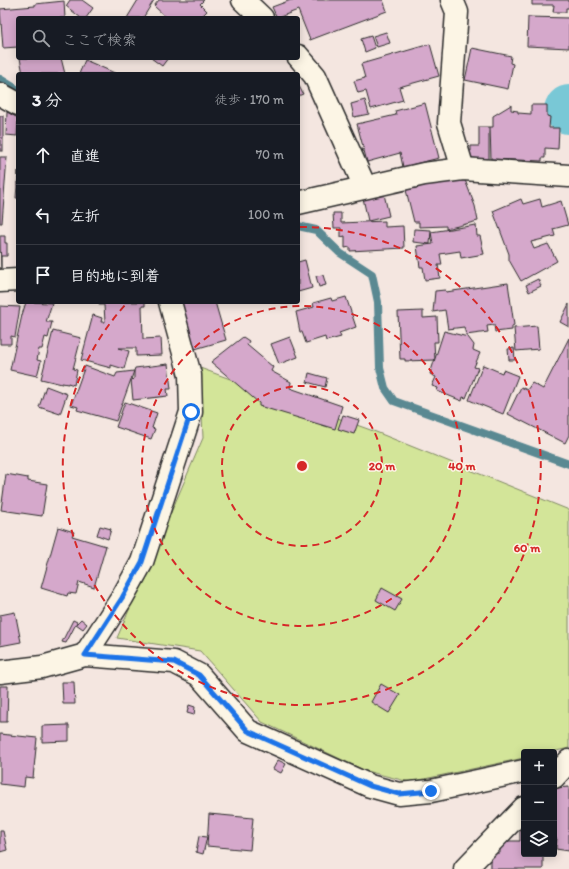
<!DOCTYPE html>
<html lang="ja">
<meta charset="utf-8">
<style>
body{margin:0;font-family:Itim,"Klee One",sans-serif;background:#242831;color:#f1f3f6}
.controls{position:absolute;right:12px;bottom:12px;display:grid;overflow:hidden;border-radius:4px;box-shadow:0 2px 10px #0003}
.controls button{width:36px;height:36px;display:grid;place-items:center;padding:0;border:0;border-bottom:1px solid #363941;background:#171b24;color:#f1f3f6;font:20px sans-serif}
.stop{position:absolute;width:12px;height:12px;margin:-9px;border:3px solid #1a73e8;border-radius:50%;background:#fff}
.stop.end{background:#1a73e8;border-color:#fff;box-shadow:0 1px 4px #0008}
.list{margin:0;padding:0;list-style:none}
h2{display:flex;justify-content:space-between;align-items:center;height:52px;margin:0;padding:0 16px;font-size:17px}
h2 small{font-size:13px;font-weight:400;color:#9ea1a6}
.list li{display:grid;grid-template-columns:26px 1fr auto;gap:12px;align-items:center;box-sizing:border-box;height:60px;padding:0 16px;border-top:1px solid #363941}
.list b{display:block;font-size:15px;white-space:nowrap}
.list em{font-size:13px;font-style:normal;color:#9ea1a6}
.icon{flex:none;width:22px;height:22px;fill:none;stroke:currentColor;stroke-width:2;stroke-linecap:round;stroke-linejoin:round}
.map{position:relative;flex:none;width:569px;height:869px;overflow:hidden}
.search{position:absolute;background:#171b24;box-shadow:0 2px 10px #0003;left:16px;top:16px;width:284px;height:44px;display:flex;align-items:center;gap:10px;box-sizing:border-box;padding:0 14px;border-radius:4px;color:#9ea1a6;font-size:15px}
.panel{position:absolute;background:#171b24;box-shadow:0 2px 10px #0003;left:16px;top:72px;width:284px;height:232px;border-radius:4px}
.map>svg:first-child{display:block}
</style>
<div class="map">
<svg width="569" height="869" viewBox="0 0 569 869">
<rect width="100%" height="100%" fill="#f4e6e0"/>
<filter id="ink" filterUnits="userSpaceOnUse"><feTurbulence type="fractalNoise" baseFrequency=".025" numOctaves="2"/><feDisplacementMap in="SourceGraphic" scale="8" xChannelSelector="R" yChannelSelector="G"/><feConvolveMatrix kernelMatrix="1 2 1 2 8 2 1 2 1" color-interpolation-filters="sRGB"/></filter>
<g filter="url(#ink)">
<path fill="#d3e599" stroke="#7f8862" d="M200 368 376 432 569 510V748L552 752H524V758L410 782 366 771 262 722 200 651 117 638 203 438Z"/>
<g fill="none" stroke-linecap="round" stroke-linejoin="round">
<g stroke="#5a8992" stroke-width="8">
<path d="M0 79 18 90"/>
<path d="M298 226 316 230 340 253 372 274 378 302 380 368 385 388 394 401 569 464"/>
</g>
<path stroke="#79c8d6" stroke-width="48" d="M568 110 569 109"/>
</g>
<g fill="#d5a8cb" stroke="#2b2b2b">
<path d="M70 0H82L93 8 86 18H81L66 6Z"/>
<path d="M138 0H154L143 18H127Z"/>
<path d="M159 0H204L200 4 207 11 200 18H167L154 6Z"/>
<path d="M291 0H383L387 11 310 40 298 10 277 18 272 7Z"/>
<path d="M532 0H569V8H566V12H553L554 5H532Z"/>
<path d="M64 1 65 18H18V47L3 48 0 9 35 6V4Z"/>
<path d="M528 17 569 18V48L527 46Z"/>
<path d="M386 32 390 43 377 47 373 36Z"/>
<path d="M371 36 375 48 365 52 361 39Z"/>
<path d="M430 44 439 76 399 87 403 100 371 109 366 91 358 93 354 81 365 78 361 64Z"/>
<path d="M472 48 511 56 510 63 513 64 508 89 465 80Z"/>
<path d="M20 58H61L65 74H23Z"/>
<path d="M151 58H168L162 66Z"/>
<path d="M85 60 117 74H79Z"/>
<path d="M298 84 303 94 298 96Z"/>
<path d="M365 100 369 114 354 117 351 104Z"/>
<path d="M425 103 439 158 403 167 400 153 367 162 357 124 396 115 395 111Z"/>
<path d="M511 105V110L518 111V113L531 114V105H547V116L550 117 549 128H559L558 149 545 148V158H542V161L491 159 490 127H493V116Z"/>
<path d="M7 112 18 118 17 136 6 135Z"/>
<rect x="0" y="116" width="3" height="35"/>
<path d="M479 127H489V159L466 158V150L471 151V146H479Z"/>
<path d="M0 157H7L2 223H0Z"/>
<path d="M18 171V198H16Z"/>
<path d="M465 180 475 206 478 221 446 229V226L419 227V222H414L406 190 440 182Z"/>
<path d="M384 194 389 216 368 221 363 198Z"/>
<path d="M521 199 523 204 540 199 542 207 561 201 568 225 553 229 555 236 531 242 534 249 548 244 557 261 521 281 509 260V254L493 211Z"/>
<path d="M333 213H341V223L385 221V227L403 226 404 248 350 251V247L345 248V236L341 237V228H334Z"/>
<path d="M476 225 477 236H480L484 254 461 258 460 251 440 254 442 265H438L440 278 425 280 423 267H420L417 246 433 244 431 232Z"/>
<path d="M414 229 431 230 430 244 413 242Z"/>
<path d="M0 236H5V243H7V256H1V270Z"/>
<path d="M305 260 312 288 298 292V262Z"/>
<path d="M323 275 326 285 319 287 316 276Z"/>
<path d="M538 279 541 286 529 292 526 285Z"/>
<path d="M508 283 514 325 512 326V330L495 332 494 325 487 326 488 332 466 335 464 327 448 329 445 310 433 312 435 291 445 290 446 292Z"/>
<path d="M346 297 356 327 339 333 341 337 326 341 325 337 306 343 302 332H300L296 312 314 307 313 303 331 298 332 301Z"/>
<path d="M26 302 52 303 46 322H52L48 338 45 337 42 349H39L37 360 41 361 37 376 10 370 22 315Z"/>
<path d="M101 302H145V306H142L143 339 161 338 162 355 136 356V348H118L129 351 124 369 111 365V368L81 360 93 315 102 318 101 322H105L104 305H99Z"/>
<path d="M180 302H215L226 340 195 349Z"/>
<path d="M569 304V327L560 322Z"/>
<path d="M0 306 20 307 15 337 11 336V344H0Z"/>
<path d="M423 311V318L437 317 438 342H434L435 360 405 361V359H400L398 312Z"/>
<path d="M537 326 539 349 516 351 514 328Z"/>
<path d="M53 331 81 338 73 369 77 370 74 385 68 383V384L62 383V384L41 379Z"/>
<path d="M444 331 468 337 474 345 473 350 480 353 474 367 478 368 466 398 463 397 462 401 437 391 438 388 432 386 436 377 430 374Z"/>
<path d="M243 337 249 341 247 345 273 367 271 371 291 382 290 388 342 406 335 429 259 406V403L211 362Z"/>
<path d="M290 337 298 357 279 364 271 344Z"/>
<path d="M569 338V435L565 443 508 414 521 387 527 390 532 383 543 389Z"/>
<path d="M514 348 515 360H509L508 349Z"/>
<path d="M168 364 171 389H167L168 396 133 400 131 380 134 379V371L135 368Z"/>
<path d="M483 365 502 373 503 370 518 376 503 414 469 400Z"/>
<path d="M85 366 115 377 117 373 134 371 116 421 77 410 78 407 71 405Z"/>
<path d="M309 373 327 378 325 387 307 382Z"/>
<path d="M46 386 67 394 60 414 39 407Z"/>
<path d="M125 402 157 413 152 428 155 429 151 439 116 427Z"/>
<path d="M343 415 359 420 354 434 338 429Z"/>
<path d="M6 474 28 478V481L47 484 42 516 1 510Z"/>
<path d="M100 526 111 529 108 539 97 535Z"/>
<path d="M58 527 74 532 72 536 106 546 94 587 79 582 76 594 68 593 67 596 41 588Z"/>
<path d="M382 588 402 599 395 611 376 600Z"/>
<path d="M15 612 21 642 0 646V615Z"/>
<path d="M81 619 87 624 83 629 76 624Z"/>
<path d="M73 620 77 622 66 643 62 642Z"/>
<path d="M62 682H74L75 704H63Z"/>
<path d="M381 684 400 695 389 713 371 702Z"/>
<path d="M0 686H8L7 722H0Z"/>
<path d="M189 705 195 707 194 715 187 713Z"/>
<path d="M69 725V741L42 742V726Z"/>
<path d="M0 734 37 738 33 778 25 777 24 787 0 784Z"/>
<path d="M278 760 286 764 281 773 273 769Z"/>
<path d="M569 787V851L556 849 557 839 554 838 555 788Z"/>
<path d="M209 814 253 818 250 850 207 846Z"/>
<path d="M520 822H524V854H543V869H490V853H500V844L505 841H520Z"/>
<path d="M0 831H3L7 850 0 852Z"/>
<path d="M199 836 207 837 203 854 196 852Z"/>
</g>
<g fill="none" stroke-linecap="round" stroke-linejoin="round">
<defs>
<g id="minor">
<path d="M243 0 262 18"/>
<path d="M452 0 457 12 449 123 463 169"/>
<path d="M298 56 315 76 365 187"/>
<path d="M0 94 18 104"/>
<path d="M298 203 424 174 463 169 569 176"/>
<path d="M0 281 18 280"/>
<path d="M85 655 122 598 142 562 191 412 190 375 170 302"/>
<path d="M0 672 42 667 85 655 174 662 199 675 248 731 370 786 399 794 431 791 524 771"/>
<path d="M554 777 569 761"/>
<path d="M465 869 524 808"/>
</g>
</defs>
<use href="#minor" stroke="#2b2b2b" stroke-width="25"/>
<use href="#minor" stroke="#fcf5e5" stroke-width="22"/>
</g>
</g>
<g fill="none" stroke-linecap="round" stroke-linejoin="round" filter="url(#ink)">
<path stroke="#1a73e8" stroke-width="5" d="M191 412 142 562 122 598 85 655 174 662 199 675 248 731 370 786 399 794 431 791"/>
</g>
<g fill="none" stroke="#d62828" stroke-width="2" stroke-dasharray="7 5">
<circle cx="302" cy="466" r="80"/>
<circle cx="302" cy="466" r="160"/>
<path d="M300 227A239 239 0 1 1 127 303"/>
</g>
<circle cx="302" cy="466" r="6" fill="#d62828" stroke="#fcf5e5" stroke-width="2"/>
<g font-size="12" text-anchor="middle" font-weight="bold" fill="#d62828" stroke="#fcf5e5" stroke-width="3" stroke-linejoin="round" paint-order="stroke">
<text x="382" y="470">20 m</text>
<text x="462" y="470">40 m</text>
<text x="527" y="552">60 m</text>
</g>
</svg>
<div class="controls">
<button>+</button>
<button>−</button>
<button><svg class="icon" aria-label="layers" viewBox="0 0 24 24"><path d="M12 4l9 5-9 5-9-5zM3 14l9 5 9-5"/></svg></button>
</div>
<div class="stop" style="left:191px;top:412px"></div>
<div class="stop end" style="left:431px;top:791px"></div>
<div class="search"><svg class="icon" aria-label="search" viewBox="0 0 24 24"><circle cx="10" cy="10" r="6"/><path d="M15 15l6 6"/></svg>ここで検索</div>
<section class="panel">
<h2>3 分<small>徒歩 · 170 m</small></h2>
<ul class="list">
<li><svg class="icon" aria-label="ahead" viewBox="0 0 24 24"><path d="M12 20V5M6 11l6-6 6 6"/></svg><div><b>直進</b></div><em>70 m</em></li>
<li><svg class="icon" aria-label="left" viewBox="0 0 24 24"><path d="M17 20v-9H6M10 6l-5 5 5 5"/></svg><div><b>左折</b></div><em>100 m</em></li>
<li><svg class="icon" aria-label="arrive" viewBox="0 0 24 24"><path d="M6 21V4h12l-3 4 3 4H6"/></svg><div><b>目的地に到着</b></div></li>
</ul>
</section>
</div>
